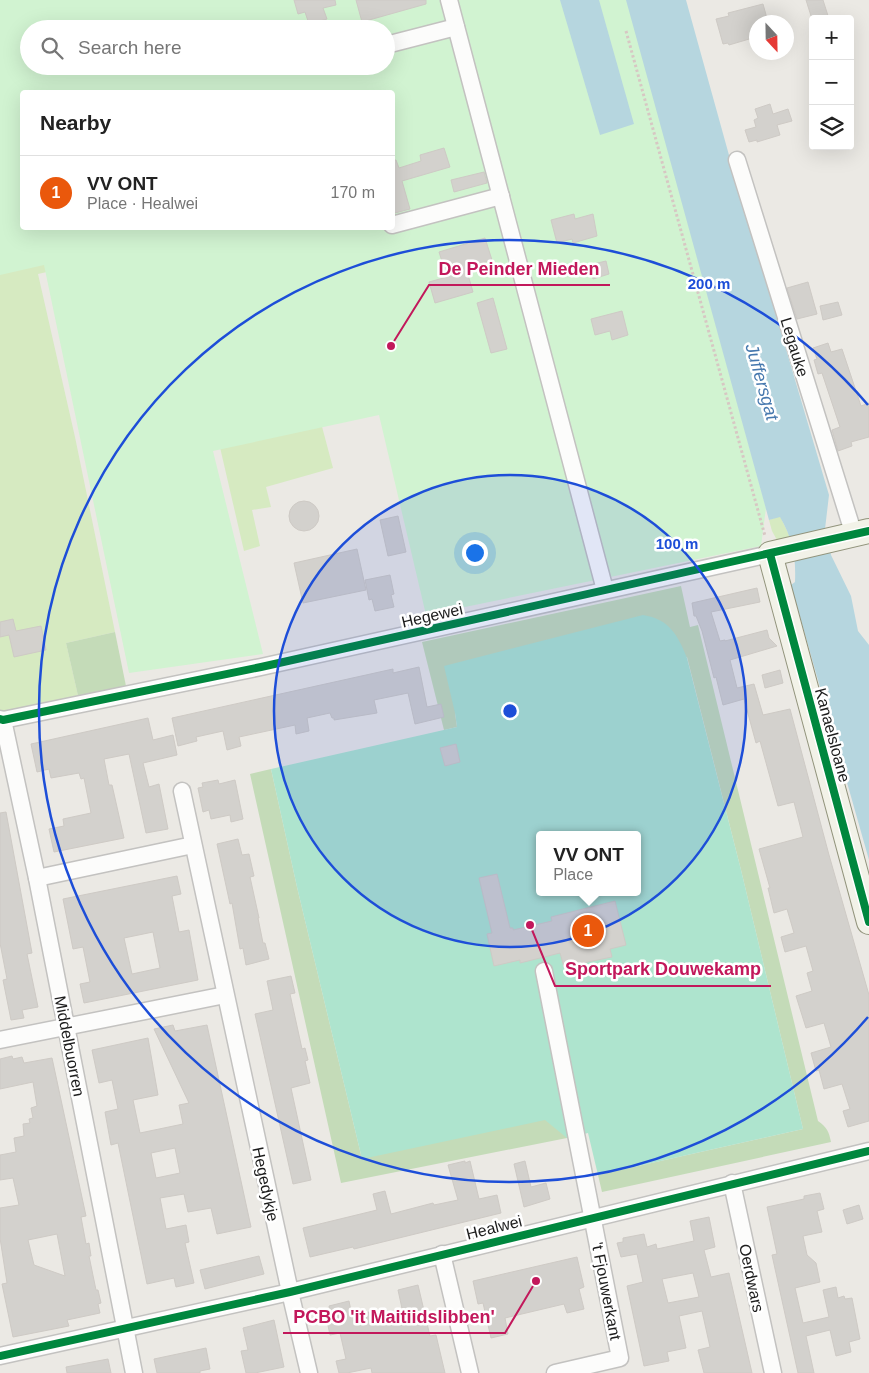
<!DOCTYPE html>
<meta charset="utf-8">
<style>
body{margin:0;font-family:Arial,sans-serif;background:#f2f2f2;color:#222}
.controls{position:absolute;right:15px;top:15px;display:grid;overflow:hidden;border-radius:5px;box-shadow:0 5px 20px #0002}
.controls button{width:45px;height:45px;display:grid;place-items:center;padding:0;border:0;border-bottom:1px solid #e0e0e0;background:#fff;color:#222;font:25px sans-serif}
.compass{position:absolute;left:749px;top:15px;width:45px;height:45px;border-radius:50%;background:#fff;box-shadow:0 5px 20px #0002;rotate:158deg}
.you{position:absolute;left:474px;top:552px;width:18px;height:18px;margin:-12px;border:4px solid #fff;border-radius:50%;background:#1a73e8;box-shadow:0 0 0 8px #1a73e833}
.badge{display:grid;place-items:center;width:32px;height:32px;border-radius:50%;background:#ea580c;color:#fff;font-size:16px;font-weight:700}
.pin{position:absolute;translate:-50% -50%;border:2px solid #fff;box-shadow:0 1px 5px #0006}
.popup{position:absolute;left:536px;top:831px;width:105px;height:65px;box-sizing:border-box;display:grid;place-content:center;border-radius:5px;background:#fff;filter:drop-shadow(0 1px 4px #0005);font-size:16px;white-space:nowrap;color:#767676}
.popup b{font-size:19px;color:#222}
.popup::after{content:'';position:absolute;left:50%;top:100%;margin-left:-10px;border:10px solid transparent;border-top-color:#fff}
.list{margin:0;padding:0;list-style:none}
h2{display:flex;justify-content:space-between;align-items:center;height:65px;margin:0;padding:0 20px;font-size:21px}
h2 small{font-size:16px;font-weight:400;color:#767676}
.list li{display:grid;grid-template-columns:32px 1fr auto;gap:15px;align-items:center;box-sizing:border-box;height:75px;padding:0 20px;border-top:1px solid #e0e0e0}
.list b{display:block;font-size:19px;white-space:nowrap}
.list p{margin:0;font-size:16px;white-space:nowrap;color:#767676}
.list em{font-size:16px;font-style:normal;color:#767676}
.icon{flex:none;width:28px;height:28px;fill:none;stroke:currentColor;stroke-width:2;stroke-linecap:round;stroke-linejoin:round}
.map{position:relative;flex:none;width:869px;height:1373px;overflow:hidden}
.search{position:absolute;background:#fff;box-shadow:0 5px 20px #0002;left:20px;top:20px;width:375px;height:55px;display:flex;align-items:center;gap:12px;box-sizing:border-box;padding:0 18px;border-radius:28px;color:#767676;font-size:19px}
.panel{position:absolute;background:#fff;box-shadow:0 5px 20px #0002;left:20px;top:90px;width:375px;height:140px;border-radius:5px}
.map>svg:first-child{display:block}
</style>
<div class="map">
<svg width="869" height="1373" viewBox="0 0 869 1373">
<rect width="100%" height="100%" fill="#ebe9e4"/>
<g fill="#d6eac1">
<path d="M0 0 29 29V66L22 92V228L157 247 38 274 75 437 115 632 66 643 79 700 30 711 0 712Z"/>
<path d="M320 419 333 468 266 487 271 507 252 510 260 546 244 551 219 443Z"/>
<path d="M780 516 792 541 778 542 772 531 769 520Z"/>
</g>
<g fill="#c4dbb8">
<path d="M681 586 690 627 698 625 818 1121C827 1127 829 1132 831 1142L602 1192 598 1175 803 1129 741 870 687 657 455 713 457 727 444 730 422 642Z"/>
<path d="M115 632 127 691 79 700 66 643Z"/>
<path d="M271 769 297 887 362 1159 532 978 567 1138 341 1183 250 774Z"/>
</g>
<path fill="#d1f3d1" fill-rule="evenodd" d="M0 0H627L766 508 761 546 426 615 379 415 213 451 263 654 129 673 44 265 0 275ZM29 29H386V66H29ZM22 92H392V228H22Z"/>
<path fill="#aee4ce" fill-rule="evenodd" d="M643 615C669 619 678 635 687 658L741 870 803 1129 598 1175 588 1133 567 1138 545 1120 362 1159 297 887 271 769 457 727 455 713 444 666ZM539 835H637V892H539Z"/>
<g fill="#b6d6df">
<path d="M560 0H599L634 124 600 135Z"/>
<path d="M626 0H686L732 166 829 495 825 529 831 555 851 596 858 631 869 645V860L791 585 795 582C796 555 793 540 780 517L769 520Z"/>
</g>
<g fill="#d3d1cd" stroke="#cecac5" fill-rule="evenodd">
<path d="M294 0H335L336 5 323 8 327 19 309 24 305 12 298 14Z"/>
<path d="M356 0H426V4L362 22Z"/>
<path d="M806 0H823L829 19H812Z"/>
<path d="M763 4 768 22H756V37L729 45 728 43 723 44 716 19 729 16 728 13Z"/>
<path d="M770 104 773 114 788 109 792 121 777 125 780 135 757 142V140L749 142 745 130 756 127 754 120 758 118 755 109Z"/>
<path d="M444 148 450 167 402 181 410 209 395 213 392 203V160H396L399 168 421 161 420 155Z"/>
<path d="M484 172 487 183 454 192 451 180Z"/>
<path d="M574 214 575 219 593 214 597 236 573 243 572 239 557 243 551 220Z"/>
<path d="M485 238 492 260 466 268 473 292 435 303 429 282 447 277 439 252Z"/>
<path d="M606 261 609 274 593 279 589 265Z"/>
<path d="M808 282 817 314 797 319 787 288Z"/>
<path d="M493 298 507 349 491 353 477 303Z"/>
<path d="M838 302 842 315 823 320 820 306Z"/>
<path d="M622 311 628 335 612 340 610 331 595 335 591 319Z"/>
<path d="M828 343 831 352 842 349 861 406 869 403V437L851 442 852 446 838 451 832 430 840 427 822 373 818 374 814 360 817 359 813 348Z"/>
<circle cx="304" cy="516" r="15"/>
<path d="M398 516 406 552 388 556 380 520Z"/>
<path d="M357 549 366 590 303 603 294 563Z"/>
<path d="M390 575 394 594 391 595 394 607 375 611 372 599 369 600 365 580Z"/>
<path d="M757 588 760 602 711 612 720 641 725 640V641L767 630 769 638 777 646 730 660 737 688 754 684 763 715 790 709 829 855 869 995V1121L848 1127 843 1111 850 1109 842 1084 824 1089 819 1070 816 1071 811 1053 831 1047 824 1023 806 1028 796 996 812 991 807 973 813 971 806 946 785 952 781 937 794 933 787 909 774 913 768 888H770L759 849 803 837 794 802 778 806 760 741 756 743 744 699 723 705 716 677 714 678 702 631 696 616H694L692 603Z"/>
<path d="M13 619 16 631 41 626 46 650 14 657 9 635 0 637V622Z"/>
<path d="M419 667 427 707 441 704 444 717 415 724 408 693 374 700 377 713 334 720V718H332L330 713 307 718 309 731 296 734 295 725 239 737 241 746 227 750 223 731 196 737 197 741 178 746 172 718 393 669V673Z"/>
<path d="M780 670 783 683 765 688 762 675Z"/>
<path d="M148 718 153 740 173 735 177 755 143 763 149 787 159 784 168 829 146 833 129 754 104 759 109 785H112L124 838 54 852 49 829 64 826 63 819 91 813 84 778 81 779 79 773 51 778 49 769 37 772 31 744Z"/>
<path d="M456 744 460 762 445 766 440 748Z"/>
<path d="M218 780 219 784 235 780 243 819 231 822 230 815 211 819 209 810 203 812 198 788 203 787 202 783Z"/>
<path d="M6 812 32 953 27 954 38 1007 22 1010 24 1018 11 1020 3 980 7 979 0 943V813Z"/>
<path d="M238 839 242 855 249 854 254 876 250 877 259 918H258L263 943H265L269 959 246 965 243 948 240 949 232 903 230 904 217 844Z"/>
<path d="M497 874 510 928H513V930L552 921 551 917 615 901 626 945 610 949 612 957 564 967 560 953 520 963V960L494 966 487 934 492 933 479 878Z"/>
<path d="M177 876 181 894 172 896 179 932 189 930 198 980 84 1003 80 984 90 982 83 947 73 949 63 899ZM153 932 160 968 132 974 124 938Z"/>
<path d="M291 976 295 993 290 994 302 1049 305 1048 308 1060 305 1061 310 1083 291 1088 311 1180 293 1184 255 1014 273 1010 267 981Z"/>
<path d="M173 1025 175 1031 207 1025 251 1227 217 1234 211 1208 188 1212 184 1194 160 1198 166 1229 186 1225 189 1242 185 1243 194 1283 176 1287 174 1278 147 1284 118 1143 111 1145 105 1112 118 1109 112 1080 99 1083 92 1050 148 1038 158 1095 133 1100 140 1133 183 1124 179 1105 189 1103 154 1029ZM175 1148 180 1173 156 1178 151 1153Z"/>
<path d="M12 1056 13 1059 22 1057 24 1063 52 1058 86 1216 81 1217 86 1244 89 1243 91 1256H89L96 1290H98L101 1303 98 1304 100 1313 67 1320 69 1326 13 1337 2 1284 7 1283 0 1238V1208L19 1205 13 1178 0 1180V1155L16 1152 14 1138 24 1136 23 1124 30 1123 29 1119 33 1118 31 1108 37 1106 33 1082 0 1089V1059ZM57 1234 65 1276 34 1265 28 1240Z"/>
<path d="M465 1161V1163L470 1161 479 1199 497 1195 501 1213 354 1249 353 1247 310 1257 303 1228 377 1210 373 1194 385 1191 391 1214 433 1203 434 1205 458 1200 448 1165Z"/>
<path d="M525 1161 531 1187 546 1183 550 1199 524 1207 514 1164Z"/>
<path d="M820 1193 824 1209 817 1211 822 1232 803 1236 807 1255 816 1263 820 1282 795 1288 803 1323 829 1317 823 1290 836 1287 838 1298 844 1296 845 1299 852 1298 860 1339 849 1342 851 1352 836 1356 830 1330 806 1336 814 1373H798L772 1255 777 1254 767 1207 804 1199V1196Z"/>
<path d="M859 1205 863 1219 847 1224 843 1210Z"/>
<path d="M709 1217 715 1247 704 1250 711 1277 729 1273 752 1373H704L698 1350 710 1347 702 1311 679 1316 686 1348 667 1352 669 1361 644 1366 627 1286 643 1282 637 1254 621 1257 617 1243 623 1242V1238L644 1234 647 1247 656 1244 657 1249 694 1241 690 1221ZM693 1273 699 1297 668 1303 662 1279Z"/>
<path d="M259 1256 264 1274 205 1289 200 1270Z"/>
<path d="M577 1257 584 1287 579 1289 584 1309 567 1313 564 1304 505 1318 508 1334 491 1338 483 1303 478 1304 473 1281Z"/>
<path d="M418 1285 430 1336 436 1335 445 1373H372L371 1368 347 1373H339L336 1361 346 1359 340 1333 330 1335 326 1316 331 1315 329 1306 349 1301 352 1316 369 1312 370 1320 403 1313 398 1290Z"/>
<path d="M274 1320 284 1367 255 1373H246L241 1351 248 1350 243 1328Z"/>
<path d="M206 1348 210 1369 200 1371V1373H157L154 1359Z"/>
<path d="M108 1359 111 1373H67L66 1367Z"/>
</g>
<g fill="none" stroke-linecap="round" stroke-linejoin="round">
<defs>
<g id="street">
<path d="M449 0 605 590"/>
<path d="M386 45 456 27"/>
<path d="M737 160 854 535"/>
<path d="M392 225 501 196"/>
<path d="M0 719 3 720 261 667 770 554"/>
<path d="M3 720 37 878 134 1373"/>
<path d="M182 791 290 1292 309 1373"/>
<path d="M37 878 193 845"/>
<path d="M544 971 620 1358 555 1373"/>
<path d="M0 1040 225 995"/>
<path d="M732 1183 773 1373"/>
<path d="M442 1254 470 1373"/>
<path d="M0 1356 290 1292 869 1151"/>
</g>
<path id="secondary" d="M869 531 770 554 869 922"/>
</defs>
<use href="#street" stroke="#c3c2c0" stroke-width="19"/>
<use href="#secondary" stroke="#92947c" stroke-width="26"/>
<path stroke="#d7c7c3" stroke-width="3" stroke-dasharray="2.5 2.5" stroke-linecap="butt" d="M626 31 765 536"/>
<use href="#street" stroke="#fcfcfb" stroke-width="16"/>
<use href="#secondary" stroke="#f2f2e8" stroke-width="24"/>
<defs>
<g id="cycleway">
<path d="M770 554 869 922"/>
<path d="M0 719 3 720 261 667 869 531"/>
<path d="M0 1356 290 1292 869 1151"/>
</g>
</defs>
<use href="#cycleway" stroke="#fff" stroke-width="11"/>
<use href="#cycleway" stroke="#00873e" stroke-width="8"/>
</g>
<circle cx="510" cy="711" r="236" fill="#1d4ed8" fill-opacity=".12"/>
<g fill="none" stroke="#1d4ed8" stroke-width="2.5">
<circle cx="510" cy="711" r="236"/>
<path d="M868 1017A471 471 0 1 1 868 405"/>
</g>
<g text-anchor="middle" stroke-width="5" stroke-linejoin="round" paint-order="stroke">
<g font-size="16" fill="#1c1c1c" stroke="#fff">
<text transform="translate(795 347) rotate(73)" y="6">Legauke</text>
<text transform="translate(432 615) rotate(-13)" y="6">Hegewei</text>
<text transform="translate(833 735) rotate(75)" y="6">Kanaelsloane</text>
<text transform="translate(70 1046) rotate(79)" y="6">Middelbuorren</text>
<text transform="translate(266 1184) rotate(78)" y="6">Hegedykje</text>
<text transform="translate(494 1227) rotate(-14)" y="6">Healwei</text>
<text transform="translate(752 1278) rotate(78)" y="6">Oerdwars</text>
<text transform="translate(607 1291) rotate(79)" y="6">'t Fjouwerkant</text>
</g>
<g font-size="18" font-style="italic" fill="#4678ae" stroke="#fff">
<text transform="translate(762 382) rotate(74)" y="6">Juffersgat</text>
</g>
</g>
<circle cx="510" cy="711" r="8" fill="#1d4ed8" stroke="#fff" stroke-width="2.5"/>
<g font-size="15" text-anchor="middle" font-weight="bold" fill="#1d4ed8" stroke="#fff" stroke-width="5" stroke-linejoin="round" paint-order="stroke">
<text x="709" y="289">200 m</text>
<text x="677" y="549">100 m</text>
</g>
<path fill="none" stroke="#c2185b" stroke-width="2" d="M391 346L429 285H610M530 925L555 986H771M536 1281L505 1333H283"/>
<g fill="#c2185b" stroke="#fff" stroke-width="2">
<circle cx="391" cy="346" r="5"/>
<circle cx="530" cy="925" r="5"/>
<circle cx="536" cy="1281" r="5"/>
</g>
<g font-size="18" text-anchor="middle" font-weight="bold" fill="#c2185b" stroke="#fff" stroke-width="5" stroke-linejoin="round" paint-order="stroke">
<text x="519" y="275">De Peinder Mieden</text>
<text x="663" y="975">Sportpark Douwekamp</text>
<text x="394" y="1323">PCBO 'it Maitiidslibben'</text>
</g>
</svg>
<div class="controls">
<button>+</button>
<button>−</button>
<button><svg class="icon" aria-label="layers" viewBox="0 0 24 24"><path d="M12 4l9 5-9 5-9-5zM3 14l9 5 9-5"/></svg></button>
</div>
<svg class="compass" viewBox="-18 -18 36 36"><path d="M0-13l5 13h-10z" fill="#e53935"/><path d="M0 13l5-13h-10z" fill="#767676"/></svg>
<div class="you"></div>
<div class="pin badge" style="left:588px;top:931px">1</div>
<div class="popup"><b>VV ONT</b>Place</div>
<div class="search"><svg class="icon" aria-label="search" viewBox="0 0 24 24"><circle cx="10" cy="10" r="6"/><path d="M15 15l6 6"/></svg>Search here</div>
<section class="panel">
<h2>Nearby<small></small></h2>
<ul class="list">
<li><span class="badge">1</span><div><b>VV ONT</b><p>Place · Healwei</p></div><em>170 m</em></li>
</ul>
</section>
</div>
